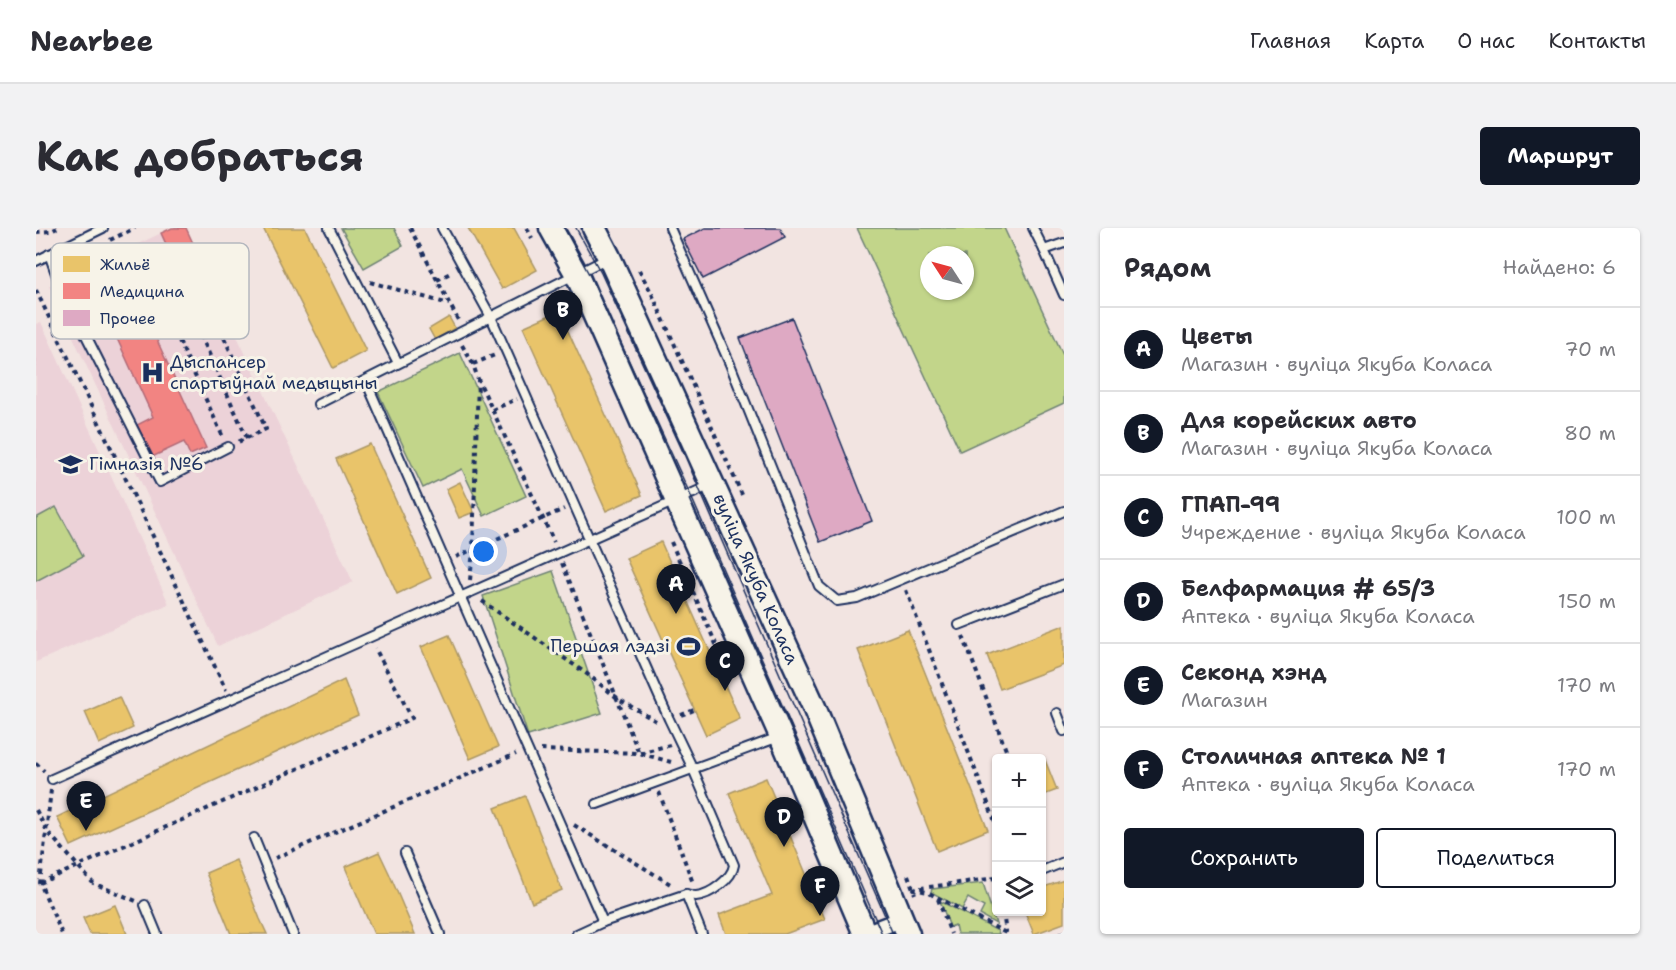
<!DOCTYPE html>
<html lang="ru">
<meta charset="utf-8">
<style>
body{margin:0;font-family:"Shantell Sans",sans-serif;background:#f2f2f3;color:#2b2b33}
.controls{position:absolute;right:18px;bottom:18px;display:grid;overflow:hidden;border-radius:6px;box-shadow:0 2px 4px #0004}
.controls button{width:54px;height:54px;display:grid;place-items:center;padding:0;border:0;border-bottom:2px solid #e1e1e2;background:#fff;color:#2b2b33;font:30px sans-serif}
.compass{position:absolute;left:884px;top:18px;width:54px;height:54px;border-radius:50%;background:#fff;box-shadow:0 2px 4px #0004;rotate:306deg}
.you{position:absolute;left:448px;top:324px;width:21px;height:21px;margin:-15px;border:4px solid #fff;border-radius:50%;background:#1a73e8;box-shadow:0 0 0 9px #1a73e833}
.badge{display:grid;place-items:center;width:39px;height:39px;border-radius:50%;background:#111827;color:#fff;font-size:20px;font-weight:700}
.pin{position:absolute;translate:-50% -50px;filter:drop-shadow(0 2px 3px #0008)}
.pin::after{content:'';position:absolute;top:32px;width:21px;height:18px;background:inherit;clip-path:polygon(0 0,100% 0,50% 100%)}
.list{margin:0;padding:0;list-style:none}
h2{display:flex;justify-content:space-between;align-items:center;height:78px;margin:0;padding:0 24px;font-size:26px}
h2 small{font-size:20px;font-weight:400;color:#7c7c81}
.list li{display:grid;grid-template-columns:39px 1fr auto;gap:18px;align-items:center;box-sizing:border-box;height:84px;padding:0 24px;border-top:2px solid #e1e1e2}
.list b{display:block;font-size:22px;white-space:nowrap}
.list p{margin:0;font-size:20px;white-space:nowrap;color:#7c7c81}
.list em{font-size:20px;font-style:normal;color:#7c7c81}
.actions{display:flex;gap:12px;padding:18px 24px}
.actions a{flex:1;padding:14px 0;border:2px solid #111827;border-radius:6px;text-align:center;font-size:21px;color:#111827}
.actions .main{background:#111827;color:#fff}
.icon{flex:none;width:33px;height:33px;fill:none;stroke:currentColor;stroke-width:2;stroke-linecap:round;stroke-linejoin:round}
.map{position:relative;flex:none;width:1028px;height:706px;overflow:hidden;border-radius:6px}
header{display:flex;align-items:center;gap:36px;box-sizing:border-box;height:84px;padding:0 30px;background:#fff;border-bottom:2px solid #e1e1e2}
header strong{font-size:28px}
nav{display:flex;gap:33px;margin-inline-start:auto;font-size:21px}
.intro{display:flex;align-items:center;justify-content:space-between;box-sizing:border-box;height:144px;padding:0 36px}
h1{margin:0;font-size:42px}
.button{padding:15px 27px;border-radius:6px;background:#111827;color:#fff;font-size:21px;font-weight:700}
main{display:flex;gap:36px;padding:0 36px}
aside{flex:1;background:#fff;border-radius:6px;box-shadow:0 2px 4px #0004}
.map>svg:first-child{display:block}
</style>
<header>
<strong>Nearbee</strong>
<nav><a>Главная</a><a>Карта</a><a>О нас</a><a>Контакты</a></nav>
</header>
<div class="intro"><h1>Как добраться</h1><a class="button">Маршрут</a></div>
<main>
<div class="map">
<svg width="1028" height="706" viewBox="0 0 1028 706">
<rect width="100%" height="100%" fill="#f2e4e1"/>
<filter id="ink" filterUnits="userSpaceOnUse"><feTurbulence type="fractalNoise" baseFrequency=".0167" numOctaves="2"/><feDisplacementMap in="SourceGraphic" scale="12" xChannelSelector="R" yChannelSelector="G"/><feConvolveMatrix kernelMatrix="1 2 1 2 8 2 1 2 1" color-interpolation-filters="sRGB"/></filter>
<g filter="url(#ink)">
<g fill="#ecd2d8">
<path d="M136 0H150L317 354 182 418 13 58Z"/>
<path d="M5 94 133 376 0 434V96Z"/>
</g>
<g fill="#c2d58a" stroke="#6e8274" stroke-width="1.5" fill-rule="evenodd">
<path d="M305 0H358L367 18 328 40Z"/>
<path d="M821 0H968L1028 129V175L924 223ZM893 27H929V63H893Z"/>
<path d="M424 125 490 268 448 288 426 241 387 260 342 164Z"/>
<path d="M20 279 47 328 0 353V290Z"/>
<path d="M517 343 566 485 492 508 447 368Z"/>
<path d="M947 655 960 696 944 687 948 679 932 670 926 681 895 664 896 661Z"/>
<path d="M904 673 962 703 963 706H921L919 697 914 699Z"/>
</g>
<g fill="#e9c46a" stroke="#ab9766" stroke-width="1.5">
<path d="M227 0H269L330 123 297 140Z"/>
<path d="M432 0H478L501 42 466 61Z"/>
<path d="M523 83 606 267 570 283 487 99Z"/>
<path d="M413 89 419 100 399 112 393 101Z"/>
<path d="M334 216 395 350 361 366 300 231Z"/>
<path d="M424 254 438 284 423 290 410 261Z"/>
<path d="M625 314 704 491 670 507 590 330Z"/>
<path d="M1028 397V437L964 461 951 427Z"/>
<path d="M872 402 952 602 901 623 822 422Z"/>
<path d="M413 407 462 519 434 531 385 419Z"/>
<path d="M308 452 322 487 35 618 21 589Z"/>
<path d="M83 469 97 500 63 516 49 484Z"/>
<path d="M1009 532 1021 562 1005 568V533Z"/>
<path d="M730 550 789 691 749 706H690L683 687 736 667 693 565Z"/>
<path d="M489 568 526 662 496 675 459 580Z"/>
<path d="M343 624 353 645 379 706H338L309 639Z"/>
<path d="M200 632 224 691 231 706H195L170 645Z"/>
<path d="M1028 652V695L998 706 989 684H1005V660Z"/>
<path d="M79 677 91 706H54L47 690Z"/>
</g>
<g fill="#f28482" stroke="#b26a77" stroke-width="1.5">
<path d="M136 0H150L162 26 139 36 125 5Z"/>
<path d="M89 42 170 220 154 227 148 214 116 229 101 197 117 189 72 91 57 98 41 64Z"/>
</g>
<g fill="#dea9c3" stroke="#1b2f5e" stroke-width="1.5">
<path d="M669 0H744L749 9 667 51 647 11Z"/>
<path d="M756 90 836 293 784 314 704 110Z"/>
</g>
<g fill="none" stroke-linecap="round" stroke-linejoin="round">
<defs>
<g id="lane">
<path d="M293 0 362 135"/>
<path d="M406 0 455 89 633 491 657 541 698 637C696 651 674 667 660 668 657 668 654 667 650 666L567 694 541 706"/>
<path d="M634 0 694 136 783 358 801 373 821 370 1028 283"/>
<path d="M997 0 1008 22"/>
<path d="M1028 15 1008 22 1028 67"/>
<path d="M13 26 23 54 124 254 192 219"/>
<path d="M0 33 67 0"/>
<path d="M330 153 567 694"/>
<path d="M282 176 570 31"/>
<path d="M923 397 1028 356"/>
<path d="M1021 485 1028 503"/>
<path d="M16 551 675 257"/>
<path d="M561 576 743 509"/>
<path d="M218 610 257 706"/>
<path d="M369 625 404 706"/>
<path d="M1006 643 1028 634"/>
<path d="M650 666 666 706"/>
<path d="M109 677 121 706"/>
</g>
<path id="street" d="M827 706 866 691"/>
<g id="primary">
<path d="M515 0 540 45 745 508 829 706"/>
<path d="M558 0 573 29 778 479 872 706"/>
</g>
</defs>
<use href="#lane" stroke="#1b2f5e" stroke-width="12"/>
<use href="#street" stroke="#1b2f5e" stroke-width="20"/>
<use href="#primary" stroke="#1b2f5e" stroke-width="27"/>
<g stroke="#1b2f5e" stroke-width="4" stroke-dasharray="4.5 4.5" stroke-linecap="butt">
<path d="M374 0 422 92"/>
<path d="M491 0 496 10"/>
<path d="M0 4 15 3 21 0"/>
<path d="M74 12 99 0"/>
<path d="M33 32 43 55 103 25 187 209"/>
<path d="M603 42 616 66 707 269"/>
<path d="M139 50 211 210"/>
<path d="M401 52 416 44"/>
<path d="M334 54 413 76"/>
<path d="M118 59 157 42 230 201 202 214"/>
<path d="M0 62 190 462"/>
<path d="M45 63 52 51"/>
<path d="M426 117 437 136 442 151 518 314"/>
<path d="M437 136 459 127"/>
<path d="M456 182 481 171"/>
<path d="M635 314 683 423"/>
<path d="M420 329 528 281"/>
<path d="M526 335 603 525 635 534"/>
<path d="M636 339 643 335"/>
<path d="M434 352 437 322 442 152"/>
<path d="M870 362 960 596"/>
<path d="M446 373 551 446 584 472 620 493"/>
<path d="M927 408 973 530"/>
<path d="M645 487 658 482"/>
<path d="M505 522 603 525 634 517"/>
<path d="M0 535 8 543"/>
<path d="M15 562 4 655 26 706"/>
<path d="M623 564 657 655"/>
<path d="M0 582 11 603 57 655 100 673"/>
<path d="M538 597 636 657"/>
<path d="M239 630 480 526"/>
<path d="M872 647 879 666"/>
<path d="M960 650 878 661 891 664 970 705"/>
<path d="M4 655 376 490 339 420"/>
<path d="M902 671 915 706"/>
<path d="M967 684 970 705"/>
<path d="M1024 706 1028 704"/>
</g>
<use href="#lane" stroke="#f7f3e8" stroke-width="8"/>
<use href="#street" stroke="#f7f3e8" stroke-width="15"/>
<use href="#primary" stroke="#f7f3e8" stroke-width="22"/>
<g stroke="#1b2f5e" stroke-width="1.5">
<path d="M528 0 554 48 654 266 846 706"/>
<path d="M540 0 565 45 648 226 857 706"/>
</g>
</g>
</g>
<defs>
<symbol id="hospital-bare" viewBox="-9 -9 18 18"><path d="M-5-5h3v3.5h4V-5h3V5h-3V1.5h-4V5h-3Z" fill="#1b2f5e" stroke="#f7f3e8" stroke-width="2.5" paint-order="stroke"/></symbol>
<symbol id="school-bare" viewBox="-9 -9 18 18"><path d="M0-5L7-2L0 1L-7-2ZM-4 1L0 2.5L4 1V4Q0 6-4 4Z" fill="#1b2f5e" stroke="#f7f3e8" stroke-width="2.5" paint-order="stroke"/></symbol>
<symbol id="stadium-bare" viewBox="-9 -9 18 18"><path d="M0-5a6.5 5 0 1 0 0 10a6.5 5 0 1 0 0-10ZM-3.5-1.8h7v3.6h-7Z" fill="#1b2f5e" stroke="#f7f3e8" stroke-width="2.5" paint-order="stroke"/></symbol>
</defs>
<g fill-rule="evenodd">
<use href="#hospital-bare" x="100" y="128" width="33" height="33"/>
<use href="#school-bare" x="18" y="220" width="33" height="33"/>
<use href="#stadium-bare" x="636" y="402" width="33" height="33"/>
</g>
<g text-anchor="middle" stroke-width="6" stroke-linejoin="round" paint-order="stroke">
<g font-size="18" fill="#1b2f5e" stroke="#f7f3e8" text-anchor="start">
<text x="134" y="140">Дыспансер<tspan x="134" dy="21">спартыўнай медыцыны</tspan></text>
<text x="53" y="242">Гімназія №6</text>
<text x="634" y="424" text-anchor="end">Першая лэдзі</text>
</g>
<g font-size="18" fill="#1b2f5e" stroke="#f7f3e8">
<text transform="translate(720 351) rotate(66)" y="6">вуліца Якуба Коласа</text>
</g>
</g>
<rect x="15" y="15" width="198" height="96" rx="9" fill="#f7f3e8" stroke="#b5b8bf" stroke-width="1.5"/>
<rect x="27" y="28" width="27" height="16" fill="#e9c46a"/>
<rect x="27" y="55" width="27" height="16" fill="#f28482"/>
<rect x="27" y="82" width="27" height="16" fill="#dea9c3"/>
<g font-size="16" fill="#1b2f5e">
<text x="64" y="42">Жильё</text>
<text x="64" y="69">Медицина</text>
<text x="64" y="96">Прочее</text>
</g>
</svg>
<div class="controls">
<button>+</button>
<button>−</button>
<button><svg class="icon" aria-label="layers" viewBox="0 0 24 24"><path d="M12 4l9 5-9 5-9-5zM3 14l9 5 9-5"/></svg></button>
</div>
<svg class="compass" viewBox="-18 -18 36 36"><path d="M0-13l5 13h-10z" fill="#e53935"/><path d="M0 13l5-13h-10z" fill="#7c7c81"/></svg>
<div class="you"></div>
<div class="pin badge" style="left:640px;top:386px">A</div>
<div class="pin badge" style="left:527px;top:112px">B</div>
<div class="pin badge" style="left:689px;top:463px">C</div>
<div class="pin badge" style="left:748px;top:619px">D</div>
<div class="pin badge" style="left:50px;top:603px">E</div>
<div class="pin badge" style="left:784px;top:688px">F</div>
</div>
<aside>
<h2>Рядом<small>Найдено: 6</small></h2>
<ul class="list">
<li><span class="badge">A</span><div><b>Цветы</b><p>Магазин · вуліца Якуба Коласа</p></div><em>70 m</em></li>
<li><span class="badge">B</span><div><b>Для корейских авто</b><p>Магазин · вуліца Якуба Коласа</p></div><em>80 m</em></li>
<li><span class="badge">C</span><div><b>ГПАП-99</b><p>Учреждение · вуліца Якуба Коласа</p></div><em>100 m</em></li>
<li><span class="badge">D</span><div><b>Белфармация # 65/3</b><p>Аптека · вуліца Якуба Коласа</p></div><em>150 m</em></li>
<li><span class="badge">E</span><div><b>Секонд хэнд</b><p>Магазин</p></div><em>170 m</em></li>
<li><span class="badge">F</span><div><b>Столичная аптека № 1</b><p>Аптека · вуліца Якуба Коласа</p></div><em>170 m</em></li>
</ul>
<div class="actions"><a class="main">Сохранить</a><a>Поделиться</a></div>
</aside>
</main>
